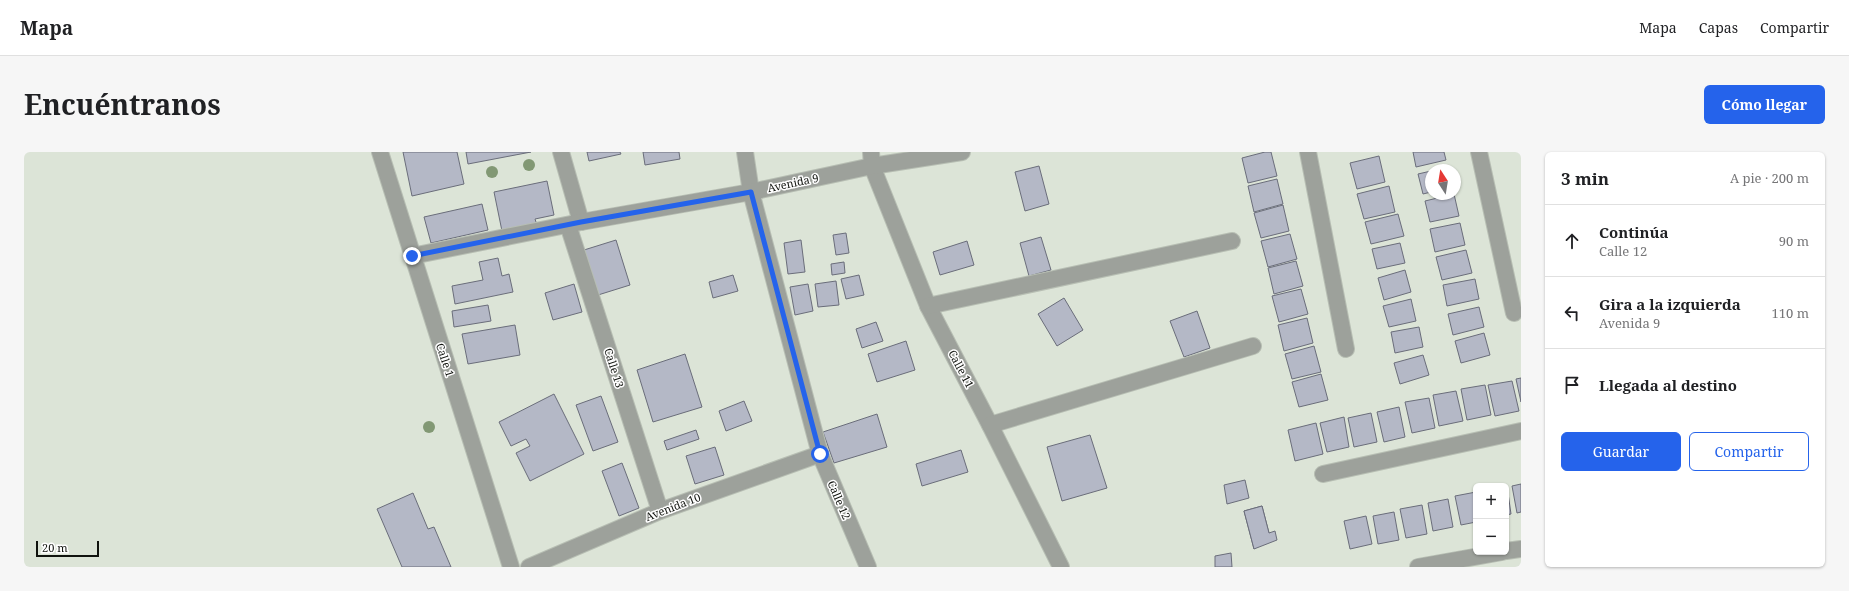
<!DOCTYPE html>
<html lang="es">
<meta charset="utf-8">
<style>
body{margin:0;font-family:"Noto Serif",serif;background:#f6f6f6;color:#202124}
.controls{position:absolute;right:12px;bottom:12px;display:grid;overflow:hidden;border-radius:6px;box-shadow:0 1px 3px #0004}
.controls button{width:36px;height:36px;display:grid;place-items:center;padding:0;border:0;border-bottom:1px solid #e0e0e0;background:#fff;color:#202124;font:20px sans-serif}
.compass{position:absolute;left:1401px;top:12px;width:36px;height:36px;border-radius:50%;background:#fff;box-shadow:0 1px 3px #0004;rotate:348deg}
.scale{position:absolute;left:12px;bottom:10px;width:63px;box-sizing:border-box;padding-left:4px;border:2px solid #10130e;border-top:0;font-size:11px;line-height:14px;white-space:nowrap;color:#10130e;-webkit-text-stroke:3px #fff;paint-order:stroke}
.stop{position:absolute;width:12px;height:12px;margin:-9px;border:3px solid #2563eb;border-radius:50%;background:#fff}
.stop.end{background:#2563eb;border-color:#fff;box-shadow:0 1px 4px #0008}
.list{margin:0;padding:0;list-style:none}
h2{display:flex;justify-content:space-between;align-items:center;height:52px;margin:0;padding:0 16px;font-size:17px}
h2 small{font-size:13px;font-weight:400;color:#757577}
.list li{display:grid;grid-template-columns:26px 1fr auto;gap:12px;align-items:center;box-sizing:border-box;height:72px;padding:0 16px;border-top:1px solid #e0e0e0}
.list b{display:block;font-size:15px;white-space:nowrap}
.list p{margin:0;font-size:13px;white-space:nowrap;color:#757577}
.list em{font-size:13px;font-style:normal;color:#757577}
.actions{display:flex;gap:8px;padding:12px 16px}
.actions a{flex:1;padding:9px 0;border:1px solid #2563eb;border-radius:6px;text-align:center;font-size:14px;color:#2563eb}
.actions .main{background:#2563eb;color:#fff}
.icon{flex:none;width:22px;height:22px;fill:none;stroke:currentColor;stroke-width:2;stroke-linecap:round;stroke-linejoin:round}
.map{position:relative;flex:none;width:1497px;height:415px;overflow:hidden;border-radius:6px}
header{display:flex;align-items:center;gap:24px;box-sizing:border-box;height:56px;padding:0 20px;background:#fff;border-bottom:1px solid #e0e0e0}
header strong{font-size:19px}
nav{display:flex;gap:22px;margin-inline-start:auto;font-size:14px}
.intro{display:flex;align-items:center;justify-content:space-between;box-sizing:border-box;height:96px;padding:0 24px}
h1{margin:0;font-size:28px}
.button{padding:10px 18px;border-radius:6px;background:#2563eb;color:#fff;font-size:14px;font-weight:700}
main{display:flex;gap:24px;padding:0 24px}
aside{flex:1;background:#fff;border-radius:6px;box-shadow:0 1px 3px #0004}
.map>svg:first-child{display:block}
</style>
<header>
<strong>Mapa</strong>
<nav><a>Mapa</a><a>Capas</a><a>Compartir</a></nav>
</header>
<div class="intro"><h1>Encuéntranos</h1><a class="button">Cómo llegar</a></div>
<main>
<div class="map">
<svg width="1497" height="415" viewBox="0 0 1497 415">
<rect width="100%" height="100%" fill="#dce4d7"/>
<g fill="#b4b8c6" stroke="#6a6d7a">
<path d="M379 0H433L440 32 388 44Z"/>
<path d="M442 0H507L444 12Z"/>
<path d="M563 0H596L597 2 565 9Z"/>
<path d="M619 0H655L656 7 621 13Z"/>
<path d="M1241 0H1247L1253 24 1224 31 1218 6Z"/>
<path d="M1389 0H1420L1422 8 1392 15Z"/>
<path d="M1355 4 1361 30 1333 37 1326 11Z"/>
<path d="M1015 14 1025 52 1001 59 991 20Z"/>
<path d="M1422 15 1423 18H1409Z"/>
<path d="M1407 19V40L1399 42 1394 22Z"/>
<path d="M1253 27 1259 52 1230 60 1224 34Z"/>
<path d="M523 29 530 63 511 67 514 76 479 84 470 40Z"/>
<path d="M1365 34 1371 60 1340 67 1333 42Z"/>
<path d="M1430 42 1435 64 1406 70 1401 49Z"/>
<path d="M458 52 464 78 407 91 400 65Z"/>
<path d="M1259 53 1265 79 1237 86 1230 61Z"/>
<path d="M1374 62 1380 84 1347 92 1341 70Z"/>
<path d="M1436 71 1441 93 1411 100 1406 77Z"/>
<path d="M822 81 825 101 812 103 809 83Z"/>
<path d="M1266 82 1273 107 1244 115 1237 89Z"/>
<path d="M1017 85 1027 118 1005 124 996 91Z"/>
<path d="M592 88 606 133 574 143 560 98Z"/>
<path d="M777 88 781 120 764 122 760 91Z"/>
<path d="M943 89 950 113 916 123 909 100Z"/>
<path d="M1376 91 1381 111 1353 117 1348 97Z"/>
<path d="M1442 98 1448 121 1418 128 1412 105Z"/>
<path d="M474 106 478 124 485 122 489 140 431 152 428 134 459 128 455 110Z"/>
<path d="M1272 109 1279 134 1250 142 1244 116Z"/>
<path d="M820 110 821 121 808 123 807 112Z"/>
<path d="M1381 118 1387 140 1360 148 1354 126Z"/>
<path d="M709 123 714 139 689 146 685 130Z"/>
<path d="M835 123 840 143 822 147 817 127Z"/>
<path d="M1451 127 1455 147 1423 154 1419 133Z"/>
<path d="M812 129 815 153 794 155 791 132Z"/>
<path d="M550 132 558 160 529 168 521 141Z"/>
<path d="M784 132 789 159 771 163 766 135Z"/>
<path d="M1277 137 1284 162 1255 170 1248 144Z"/>
<path d="M1040 146 1059 178 1033 194 1014 162Z"/>
<path d="M1387 147 1392 169 1365 175 1359 154Z"/>
<path d="M464 153 467 169 430 175 428 159Z"/>
<path d="M1455 155 1460 175 1429 183 1424 162Z"/>
<path d="M1173 159 1186 196 1160 205 1146 169Z"/>
<path d="M1283 166 1289 191 1260 199 1254 173Z"/>
<path d="M852 170 859 189 838 196 832 177Z"/>
<path d="M491 173 496 203 444 212 438 182Z"/>
<path d="M1395 175 1399 195 1371 201 1367 180Z"/>
<path d="M1460 181 1466 203 1437 211 1431 189Z"/>
<path d="M882 189 891 218 853 230 844 202Z"/>
<path d="M1290 194 1297 220 1268 227 1261 202Z"/>
<path d="M661 202 678 255 629 270 613 218Z"/>
<path d="M1399 203 1405 223 1376 232 1370 211Z"/>
<path d="M1297 222 1304 248 1275 255 1268 230Z"/>
<path d="M1497 226V250L1492 227Z"/>
<path d="M1488 229 1495 259 1471 264 1464 233Z"/>
<path d="M1461 233 1467 263 1443 268 1437 237Z"/>
<path d="M1432 239 1439 269 1415 274 1409 243Z"/>
<path d="M530 242 560 302 506 329 492 301 506 294 502 287 487 294 475 270Z"/>
<path d="M577 244 594 290 569 299 552 253Z"/>
<path d="M1405 246 1411 276 1388 281 1381 250Z"/>
<path d="M720 249 728 269 702 279 695 259Z"/>
<path d="M1375 255 1381 285 1360 290 1353 260Z"/>
<path d="M1347 261 1353 290 1330 295 1324 266Z"/>
<path d="M853 262 863 295 810 311 799 280Z"/>
<path d="M1320 265 1325 295 1303 300 1296 271Z"/>
<path d="M1292 271 1299 302 1271 309 1264 278Z"/>
<path d="M672 278 675 287 643 298 640 289Z"/>
<path d="M1066 283 1083 336 1038 349 1023 295Z"/>
<path d="M691 295 700 323 671 332 662 304Z"/>
<path d="M937 298 944 320 898 334 892 312Z"/>
<path d="M598 311 615 356 595 364 578 319Z"/>
<path d="M1221 328 1225 346 1203 352 1200 333Z"/>
<path d="M1497 332V360L1493 361 1488 334Z"/>
<path d="M1481 334H1483L1487 362 1482 363Z"/>
<path d="M1452 340V370L1437 373 1431 344Z"/>
<path d="M389 341 404 377 410 375 427 415H378L353 357Z"/>
<path d="M1424 347 1429 375 1409 379 1404 351Z"/>
<path d="M1398 353 1403 382 1382 386 1376 357Z"/>
<path d="M1238 354 1245 381 1230 397 1220 359Z"/>
<path d="M1238 354 1245 381 1251 379 1253 388 1230 397 1220 359Z"/>
<path d="M1370 360 1375 388 1354 392 1349 364Z"/>
<path d="M1342 364 1348 392 1326 397 1320 369Z"/>
<path d="M1207 401 1208 415H1191V404Z"/>
</g>
<g fill="none" stroke-linecap="round" stroke-linejoin="round">
<defs>
<g id="street">
<path d="M356 0 487 415"/>
<path d="M537 0 557 70"/>
<path d="M721 0 727 40 796 302 844 415"/>
<path d="M847 0 848 14 904 154 966 273 1037 415"/>
<path d="M1284 0 1322 197"/>
<path d="M1455 0 1490 161"/>
<path d="M544 73 636 359"/>
<path d="M388 104 557 70 727 40 848 14 938 0"/>
<path d="M904 154 1208 89"/>
<path d="M966 273 1229 194"/>
<path d="M1299 322 1497 279"/>
<path d="M1482 399 1497 397"/>
<path d="M505 415 636 359 796 302"/>
<path d="M1394 415 1478 400"/>
</g>
</defs>
<use href="#street" stroke="#b7beb3" stroke-width="18"/>
<use href="#street" stroke="#9da19b" stroke-width="16"/>
</g>
<g fill="#829874">
<circle cx="505" cy="13" r="6"/>
<circle cx="468" cy="20" r="6"/>
<circle cx="405" cy="275" r="6"/>
</g>
<g fill="none" stroke-linecap="round" stroke-linejoin="round">
<path stroke="#2563eb" stroke-width="5" d="M388 104 557 70 727 40 796 302"/>
</g>
<g text-anchor="middle" stroke-width="3" stroke-linejoin="round" paint-order="stroke">
<g font-size="11" fill="#10130e" stroke="#fff">
<text transform="translate(769 31) rotate(-12)" y="4">Avenida 9</text>
<text transform="translate(421 208) rotate(72)" y="4">Calle 1</text>
<text transform="translate(590 216) rotate(72)" y="4">Calle 13</text>
<text transform="translate(937 217) rotate(62)" y="4">Calle 11</text>
<text transform="translate(815 348) rotate(67)" y="4">Calle 12</text>
<text transform="translate(649 355) rotate(-21)" y="4">Avenida 10</text>
</g>
</g>
</svg>
<div class="controls">
<button>+</button>
<button>−</button>
</div>
<svg class="compass" viewBox="-18 -18 36 36"><path d="M0-13l5 13h-10z" fill="#e53935"/><path d="M0 13l5-13h-10z" fill="#757577"/></svg>
<div class="scale">20 m</div>
<div class="stop" style="left:796px;top:302px"></div>
<div class="stop end" style="left:388px;top:104px"></div>
</div>
<aside>
<h2>3 min<small>A pie · 200 m</small></h2>
<ul class="list">
<li><svg class="icon" aria-label="ahead" viewBox="0 0 24 24"><path d="M12 20V5M6 11l6-6 6 6"/></svg><div><b>Continúa</b><p>Calle 12</p></div><em>90 m</em></li>
<li><svg class="icon" aria-label="left" viewBox="0 0 24 24"><path d="M17 20v-9H6M10 6l-5 5 5 5"/></svg><div><b>Gira a la izquierda</b><p>Avenida 9</p></div><em>110 m</em></li>
<li><svg class="icon" aria-label="arrive" viewBox="0 0 24 24"><path d="M6 21V4h12l-3 4 3 4H6"/></svg><div><b>Llegada al destino</b></div></li>
</ul>
<div class="actions"><a class="main">Guardar</a><a>Compartir</a></div>
</aside>
</main>
